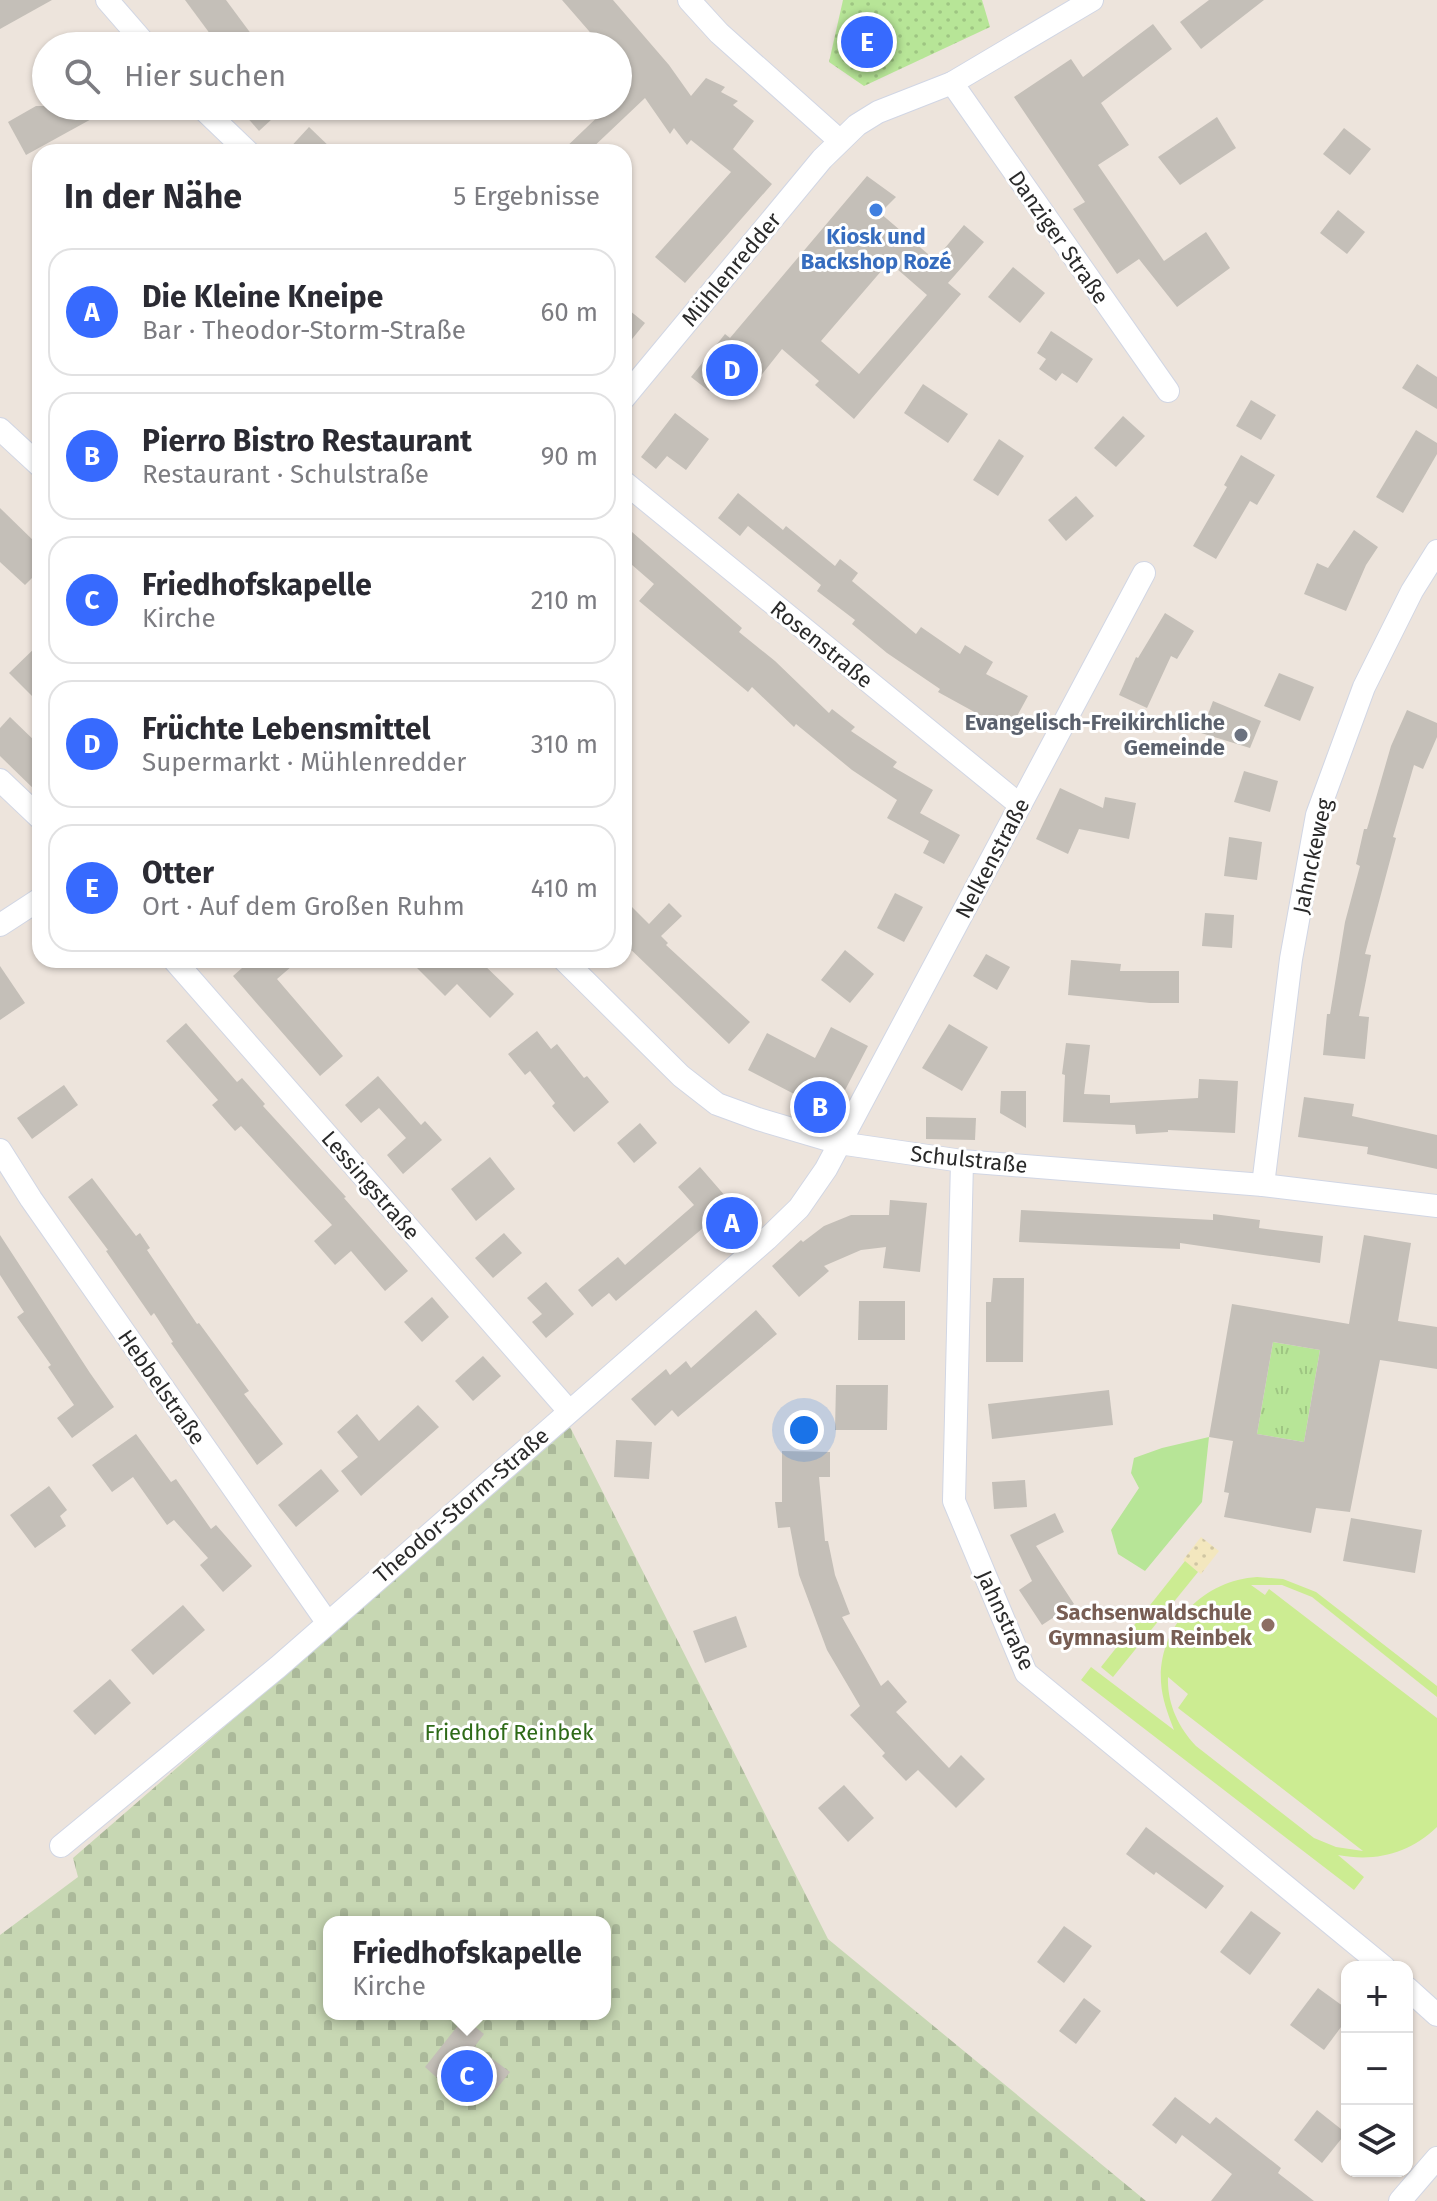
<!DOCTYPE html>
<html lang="de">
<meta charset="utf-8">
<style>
body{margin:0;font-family:"Fira Sans",sans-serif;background:#f7f7f7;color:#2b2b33}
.controls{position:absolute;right:24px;bottom:24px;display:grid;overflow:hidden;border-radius:16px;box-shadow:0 2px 6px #0004}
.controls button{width:72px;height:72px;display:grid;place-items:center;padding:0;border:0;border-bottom:2px solid #e1e1e2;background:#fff;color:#2b2b33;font:40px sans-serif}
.you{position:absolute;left:804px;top:1430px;width:28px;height:28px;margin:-20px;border:6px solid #fff;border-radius:50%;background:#1a73e8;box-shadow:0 0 0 12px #1a73e833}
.badge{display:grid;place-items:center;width:52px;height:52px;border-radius:50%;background:#376afe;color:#fff;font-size:26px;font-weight:700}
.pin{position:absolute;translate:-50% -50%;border:4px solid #fff;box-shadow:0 2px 8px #0006}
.popup{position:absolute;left:323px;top:1916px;width:288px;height:104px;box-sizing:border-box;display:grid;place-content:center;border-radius:16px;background:#fff;filter:drop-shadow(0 2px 6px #0005);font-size:26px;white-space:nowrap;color:#7c7c81}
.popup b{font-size:30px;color:#2b2b33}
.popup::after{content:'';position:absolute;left:50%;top:100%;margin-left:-16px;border:16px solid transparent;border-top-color:#fff}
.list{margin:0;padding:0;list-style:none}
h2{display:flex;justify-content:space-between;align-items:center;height:104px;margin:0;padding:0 32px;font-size:34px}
h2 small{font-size:26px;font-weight:400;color:#7c7c81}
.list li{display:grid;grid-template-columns:52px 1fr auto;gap:24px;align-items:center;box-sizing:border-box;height:128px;margin:0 16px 16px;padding:0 16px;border:2px solid #e1e1e2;border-radius:24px}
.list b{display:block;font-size:30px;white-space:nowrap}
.list p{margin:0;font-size:26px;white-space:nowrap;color:#7c7c81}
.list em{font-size:26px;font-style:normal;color:#7c7c81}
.icon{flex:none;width:44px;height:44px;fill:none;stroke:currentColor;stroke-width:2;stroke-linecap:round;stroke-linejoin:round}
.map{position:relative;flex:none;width:1437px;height:2201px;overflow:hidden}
.search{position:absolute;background:#fff;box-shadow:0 2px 6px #0004;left:32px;top:32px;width:600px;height:88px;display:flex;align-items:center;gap:20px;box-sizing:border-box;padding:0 28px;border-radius:44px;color:#7c7c81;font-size:30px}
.panel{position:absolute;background:#fff;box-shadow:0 2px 6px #0004;left:32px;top:144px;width:600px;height:824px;border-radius:24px}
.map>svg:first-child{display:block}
</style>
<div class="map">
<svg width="1437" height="2201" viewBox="0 0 1437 2201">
<defs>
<pattern id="grass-tufts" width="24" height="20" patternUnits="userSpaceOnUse" patternTransform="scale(2)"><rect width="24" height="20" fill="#b7e597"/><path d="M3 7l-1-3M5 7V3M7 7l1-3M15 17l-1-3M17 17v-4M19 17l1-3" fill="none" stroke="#9ec582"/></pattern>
<pattern id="sand-dots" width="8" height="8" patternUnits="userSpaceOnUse" patternTransform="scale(2)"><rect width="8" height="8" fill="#f3e7be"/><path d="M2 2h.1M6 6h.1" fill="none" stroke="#d0c6a3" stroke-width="1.8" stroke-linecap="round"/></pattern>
<pattern id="cemetery-stones" width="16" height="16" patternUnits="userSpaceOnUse" patternTransform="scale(2)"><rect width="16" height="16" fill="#c7d7b3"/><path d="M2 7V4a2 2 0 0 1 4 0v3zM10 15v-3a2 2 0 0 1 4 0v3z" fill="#abb99a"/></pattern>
<pattern id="park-dots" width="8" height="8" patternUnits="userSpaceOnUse" patternTransform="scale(2)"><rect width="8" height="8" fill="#b7e597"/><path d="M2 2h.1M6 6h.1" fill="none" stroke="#9ec582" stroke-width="1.8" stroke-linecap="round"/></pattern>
</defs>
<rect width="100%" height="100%" fill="#ede4dc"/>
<path fill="url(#grass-tufts)" d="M1273 1342 1320 1350 1304 1442 1257 1434Z"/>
<path fill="url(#sand-dots)" d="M1201 1537 1219 1551 1201 1574 1183 1560Z"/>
<path fill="url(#cemetery-stones)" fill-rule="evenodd" d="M570 1427 828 1939 1146 2201H0V1935L78 1877 73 1858ZM329 1922H605V2014H329Z"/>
<path fill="url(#park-dots)" d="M843 0H982L990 27 864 86 829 62Z"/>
<path fill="#b7e597" d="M1209 1437 1202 1502 1145 1571 1118 1554 1111 1530 1139 1488 1131 1473 1134 1458 1162 1448Z"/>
<g fill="#ccec92" fill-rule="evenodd">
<path d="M1185 1561 1198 1572 1113 1677 1101 1667Z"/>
<path d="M1257 1577 1283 1579 1316 1592 1437 1686V1697L1312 1597 1282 1585H1251L1265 1595 1269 1589 1437 1718V1827C1409 1854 1375 1862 1338 1855L1364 1877 1354 1890 1081 1680 1091 1667 1174 1730C1168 1714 1162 1699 1161 1682 1158 1627 1203 1580 1257 1577ZM1168 1677 1188 1694 1178 1708 1363 1851 1336 1847 1314 1838 1196 1746C1178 1727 1167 1703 1168 1677Z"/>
</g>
<g fill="#c4bfb8" fill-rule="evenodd">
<path d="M0 0H52L0 29Z"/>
<path d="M185 0H226L260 46H219Z"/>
<path d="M562 0H613L669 65 691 96 706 78 725 87 721 92 738 101 733 105 754 121 733 149 772 184 685 283 655 257 731 172 691 140 687 145 674 128 670 134 645 98 588 152H561L609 106H618V46H602Z"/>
<path d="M1209 0H1264L1201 49 1180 22Z"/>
<path d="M1153 24 1172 49 1101 103 1129 145 1098 165 1164 261 1206 232 1230 268 1177 307 1139 259 1117 274 1073 209 1085 202 1014 97 1071 59 1083 77Z"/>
<path d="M36 106H115L26 155 8 122Z"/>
<path d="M253 106H286L259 131 244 114Z"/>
<path d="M1217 117 1236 148 1180 185 1158 157Z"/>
<path d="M309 127 335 152H286Z"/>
<path d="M1344 128 1371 149 1350 175 1323 154Z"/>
<path d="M867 176 896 197 880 213 935 260 964 225 984 242 948 283 961 294 854 419 815 385 819 381 782 349 755 383 730 364 709 391 691 377 725 334 730 338ZM889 262 927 295 859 374 821 341Z"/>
<path d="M1338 210 1365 232 1347 254 1320 233Z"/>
<path d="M1013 267 1045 293 1020 323 988 297Z"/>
<path d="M624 306 645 323 624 349Z"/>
<path d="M1051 331 1093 359 1077 383 1062 373 1056 381 1039 369 1046 359 1037 353Z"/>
<path d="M1417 364 1437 377V409L1402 388Z"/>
<path d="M923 384 968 414 948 443 904 413Z"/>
<path d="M1251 400 1276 415 1261 440 1236 426Z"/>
<path d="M675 413 709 439 686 470 667 456 656 469 641 457Z"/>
<path d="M1123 416 1145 436 1116 467 1094 448Z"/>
<path d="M1416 430 1437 443V454L1403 513 1376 497Z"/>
<path d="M999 439 1024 456 998 496 973 480Z"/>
<path d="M1241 455 1275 475 1257 505 1250 501 1216 559 1193 546 1227 487 1224 485Z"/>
<path d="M738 493 783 530 786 526 835 566 840 559 858 573 852 581 916 634 921 627 960 654 965 645 993 662 986 674 1028 696 1009 731 938 692 940 689 887 653 852 624 855 620 817 591 821 585 748 526 740 536 718 518Z"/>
<path d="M1076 496 1094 516 1066 541 1048 520Z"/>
<path d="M0 508 40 547V570L25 585 0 562Z"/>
<path d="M624 525 742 628 739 632 775 661 829 713 832 709 855 727 851 731 897 762 893 767 933 790 920 813 960 835 944 864 923 853 929 841 887 818 897 800 852 770 796 724 794 727 752 687 748 692 639 601 654 584 624 558Z"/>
<path d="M1354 530 1378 547 1366 565 1346 611 1304 594 1317 563 1328 568Z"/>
<path d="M1165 613 1194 631 1177 659 1171 656 1147 708 1119 695 1136 657 1138 658Z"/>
<path d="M40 643V704L9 673Z"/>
<path d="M1279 673 1314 687 1300 721 1264 706Z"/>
<path d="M1213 701 1261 721 1250 748 1201 733Z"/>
<path d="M1407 710 1437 723V737L1423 769 1414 765 1393 837 1396 838 1365 954 1371 955 1359 1016 1369 1017 1365 1059 1323 1055 1327 1014H1330L1345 922 1360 866 1356 864 1364 829H1367L1391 746Z"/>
<path d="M10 717 40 746V795L0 756V728Z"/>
<path d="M1244 771 1278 781 1270 812 1234 802Z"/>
<path d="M1060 788 1103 808 1105 797 1136 803 1129 839 1079 829 1068 854 1036 839Z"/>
<path d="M1229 837 1262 842 1257 880 1224 876Z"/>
<path d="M895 893 923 907 904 942 877 928Z"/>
<path d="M624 899 649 924 669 903 682 916 661 936 668 943 666 945 750 1022 729 1044 624 943Z"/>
<path d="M1205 913 1234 915 1232 948 1202 946Z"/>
<path d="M845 950 874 974 850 1003 821 980Z"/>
<path d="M986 954 1010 967 997 990 973 976Z"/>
<path d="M251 960H299L277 979 343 1056 320 1076 233 976Z"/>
<path d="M409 960H479L514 994 490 1018 457 984 445 996Z"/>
<path d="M1071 960 1121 964 1120 971H1179V1003H1150L1068 995Z"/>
<path d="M0 966 25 1003 0 1020Z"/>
<path d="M186 1023 237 1082 242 1078 265 1104 263 1106 346 1197 344 1198 408 1271 385 1291 351 1251 335 1265 314 1241 332 1225 241 1126 235 1131 212 1105 218 1100 166 1041Z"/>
<path d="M949 1024 988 1047 962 1091 922 1068Z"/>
<path d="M831 1027 868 1046 830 1119 793 1100 796 1095 748 1070 767 1033 815 1058Z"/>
<path d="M537 1031 551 1049 557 1044 584 1078 587 1076 609 1102 574 1132 552 1106 555 1103 530 1071 525 1075 508 1054Z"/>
<path d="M1066 1043 1090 1045 1084 1094 1110 1095V1103L1198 1098 1199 1079 1238 1081 1235 1133 1168 1130V1132L1136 1134 1135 1125 1063 1122 1065 1075 1062 1074Z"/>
<path d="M378 1076 421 1125 425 1121 442 1140 403 1174 387 1155 406 1138 379 1108 361 1123 345 1105Z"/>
<path d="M64 1085 78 1105 32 1139 17 1118Z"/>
<path d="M1001 1091H1026V1128L1000 1113Z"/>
<path d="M1304 1097 1354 1104 1352 1116 1437 1135V1169L1367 1154 1368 1147 1298 1137Z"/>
<path d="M926 1117 976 1118 975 1140 926 1139Z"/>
<path d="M640 1123 657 1143 634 1163 617 1143Z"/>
<path d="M490 1157 515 1189 476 1221 451 1189Z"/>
<path d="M700 1167 746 1220 724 1240 709 1223 616 1301 609 1293 592 1307 578 1290 618 1257 625 1265 694 1205 678 1187Z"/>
<path d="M92 1178 136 1236 140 1233 150 1248 147 1250 197 1324 199 1323 249 1391 244 1394 283 1444 257 1465 171 1343 173 1342 154 1313 151 1316 106 1251 108 1250 68 1197Z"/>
<path d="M890 1200 927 1203 920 1272 883 1268 886 1247 861 1250 824 1266 829 1271 799 1297 772 1266 801 1240 803 1242 824 1226 851 1215H889Z"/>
<path d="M1021 1210 1213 1220V1214L1260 1220 1259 1228 1323 1236 1320 1263 1180 1243V1249L1019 1242Z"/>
<path d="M504 1233 522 1253 493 1278 475 1258Z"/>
<path d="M0 1235 90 1373 114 1407 72 1438 57 1418 74 1405 48 1367 51 1365 17 1317 24 1312 0 1275Z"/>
<path d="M1364 1235 1411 1243 1398 1321 1437 1327V1369L1380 1360 1350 1512 1316 1508 1311 1533 1224 1517 1229 1493 1224 1492 1233 1441 1209 1437 1232 1304 1349 1324ZM1273 1342 1320 1350 1304 1442 1257 1434Z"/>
<path d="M993 1278H1024L1023 1362H986V1302H991Z"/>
<path d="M546 1282 574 1314 546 1338 532 1322 542 1314 527 1298Z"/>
<path d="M432 1297 449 1317 422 1342 404 1322Z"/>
<path d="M859 1301H905V1340H858Z"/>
<path d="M756 1310 777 1334 678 1417 672 1410 655 1426 631 1399 666 1369 670 1375 686 1361 691 1368Z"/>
<path d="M483 1356 501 1376 473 1401 455 1381Z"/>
<path d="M836 1385H888L887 1430H835Z"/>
<path d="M1109 1390 1113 1425 992 1439 988 1404Z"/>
<path d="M418 1405 439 1427 361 1496 341 1471 358 1457 337 1432 357 1414 379 1441Z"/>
<path d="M136 1434 171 1482 176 1479 211 1529 216 1525 252 1566 223 1592 200 1565 208 1558 174 1520 167 1525 133 1477 112 1492 92 1465Z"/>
<path d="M616 1440 652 1442 649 1479 614 1477Z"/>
<path d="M782 1451 830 1452V1477H819L825 1541H828L835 1575 850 1614 842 1617 881 1686 888 1680 907 1702 896 1712 949 1768 961 1755 985 1779 956 1808 918 1770 906 1781 882 1756 885 1753 850 1715 860 1706 827 1650 799 1575 790 1527 778 1528 775 1502H782Z"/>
<path d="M321 1469 339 1491 296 1527 278 1505Z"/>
<path d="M1025 1480 1027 1507 994 1509 992 1482Z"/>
<path d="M49 1486 67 1510 60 1516 66 1526 35 1548 10 1515Z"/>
<path d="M1055 1513 1064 1532 1036 1546 1074 1604 1042 1625 1019 1590 1032 1581 1010 1535Z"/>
<path d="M1351 1518 1422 1530 1415 1573 1343 1561Z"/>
<path d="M183 1605 205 1630 153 1675 131 1650Z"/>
<path d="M736 1616 747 1647 705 1663 693 1631Z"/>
<path d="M110 1679 131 1703 95 1735 73 1711Z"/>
<path d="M844 1785 874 1818 848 1842 818 1808Z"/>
<path d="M1146 1827 1224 1886 1206 1909 1156 1872 1154 1875 1126 1854Z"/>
<path d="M1251 1911 1281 1933 1250 1975 1220 1952Z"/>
<path d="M1064 1926 1092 1946 1064 1983 1037 1962Z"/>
<path d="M1318 1988 1347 2009V2019L1324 2050 1290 2025Z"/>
<path d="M1084 1998 1101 2011 1076 2044 1059 2031Z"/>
<path d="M464 2018 484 2034 475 2046 510 2072 487 2101 452 2075 444 2084 425 2067Z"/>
<path d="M1175 2097 1210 2124 1216 2117 1281 2168 1278 2173 1314 2201H1211L1232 2174 1182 2135 1176 2144 1152 2125Z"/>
<path d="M1317 2110 1346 2133 1322 2163 1294 2140Z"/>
</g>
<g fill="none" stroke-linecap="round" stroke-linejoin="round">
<defs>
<g id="minor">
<path d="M107 0 147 46"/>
<path d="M689 0 719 33 839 140"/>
<path d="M952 83 1168 391"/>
<path d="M200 106 248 152"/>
<path d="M624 398 822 159 857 125 878 112 952 83 1092 0"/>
<path d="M0 429 40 466"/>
<path d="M624 482 1020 805"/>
<path d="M0 780 40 818"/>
<path d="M0 925 40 899"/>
<path d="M174 960 569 1411"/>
<path d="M564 960 681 1076 717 1104 758 1119 839 1143 962 1161 1263 1185 1437 1206"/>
<path d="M0 1150 31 1199 327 1622"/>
<path d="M962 1161 954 1501 1026 1673 1384 1967"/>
<path d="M1263 1185 1291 959 1317 815 1364 687 1412 591 1437 551"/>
<path d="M61 1846 278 1667 767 1239 799 1208 826 1169 1144 573"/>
<path d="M1407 1988 1437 2015"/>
<path d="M1400 2201 1437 2158"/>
</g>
</defs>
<use href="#minor" stroke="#d1d6e4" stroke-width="24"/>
<use href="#minor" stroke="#fff" stroke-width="22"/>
</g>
<circle fill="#3f7fe0" stroke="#fff" stroke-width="3" cx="876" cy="210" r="8"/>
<circle fill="#6b7280" stroke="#fff" stroke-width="3" cx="1241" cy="735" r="8"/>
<circle fill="#8d6e63" stroke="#fff" stroke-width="3" cx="1268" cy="1625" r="8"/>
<g text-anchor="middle" stroke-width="6" stroke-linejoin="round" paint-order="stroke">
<g font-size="22" font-weight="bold" fill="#366cbe" stroke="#fff">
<text x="876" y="244">Kiosk und<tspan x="876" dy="25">Backshop Rozé</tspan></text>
</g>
<g font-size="22" fill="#2a2a2a" stroke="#fff">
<text transform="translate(1059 237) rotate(55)" y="8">Danziger Straße</text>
<text transform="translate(731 269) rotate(-50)" y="8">Mühlenredder</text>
<text transform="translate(822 644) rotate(39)" y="8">Rosenstraße</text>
<text transform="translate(1312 856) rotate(-78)" y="8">Jahnckeweg</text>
<text transform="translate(992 858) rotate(-62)" y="8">Nelkenstraße</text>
<text transform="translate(969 1159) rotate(6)" y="8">Schulstraße</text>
<text transform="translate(371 1185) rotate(49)" y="8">Lessingstraße</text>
<text transform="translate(162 1387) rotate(55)" y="8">Hebbelstraße</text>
<text transform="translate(461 1505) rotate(-41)" y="8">Theodor-Storm-Straße</text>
<text transform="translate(1006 1620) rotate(65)" y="8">Jahnstraße</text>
</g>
<g font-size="22" font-weight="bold" fill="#5b616d" stroke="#fff" text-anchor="end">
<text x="1225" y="730">Evangelisch-Freikirchliche<tspan x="1225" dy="25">Gemeinde</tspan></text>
</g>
<g font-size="22" font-weight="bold" fill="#785e54" stroke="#fff" text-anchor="end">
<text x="1252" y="1620">Sachsenwaldschule<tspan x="1252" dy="25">Gymnasium Reinbek</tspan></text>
</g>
<g font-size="22" fill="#2e6a18" stroke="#fff">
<text x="509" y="1740">Friedhof Reinbek</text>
</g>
</g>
</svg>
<div class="controls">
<button>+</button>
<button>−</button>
<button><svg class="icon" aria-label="layers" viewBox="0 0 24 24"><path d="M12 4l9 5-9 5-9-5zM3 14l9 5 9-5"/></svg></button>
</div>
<div class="you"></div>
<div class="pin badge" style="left:732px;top:1223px">A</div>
<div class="pin badge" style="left:820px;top:1107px">B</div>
<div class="pin badge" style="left:467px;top:2076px">C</div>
<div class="popup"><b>Friedhofskapelle</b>Kirche</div>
<div class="pin badge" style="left:732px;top:370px">D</div>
<div class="pin badge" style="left:867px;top:42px">E</div>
<div class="search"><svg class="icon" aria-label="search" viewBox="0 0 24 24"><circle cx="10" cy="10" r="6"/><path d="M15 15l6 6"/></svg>Hier suchen</div>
<section class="panel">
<h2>In der Nähe<small>5 Ergebnisse</small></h2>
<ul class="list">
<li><span class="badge">A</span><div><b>Die Kleine Kneipe</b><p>Bar · Theodor-Storm-Straße</p></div><em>60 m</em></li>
<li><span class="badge">B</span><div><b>Pierro Bistro Restaurant</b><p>Restaurant · Schulstraße</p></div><em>90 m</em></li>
<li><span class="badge">C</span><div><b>Friedhofskapelle</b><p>Kirche</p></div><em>210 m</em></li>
<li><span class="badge">D</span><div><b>Früchte Lebensmittel</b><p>Supermarkt · Mühlenredder</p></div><em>310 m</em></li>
<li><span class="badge">E</span><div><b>Otter</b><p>Ort · Auf dem Großen Ruhm</p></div><em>410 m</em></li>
</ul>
</section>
</div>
